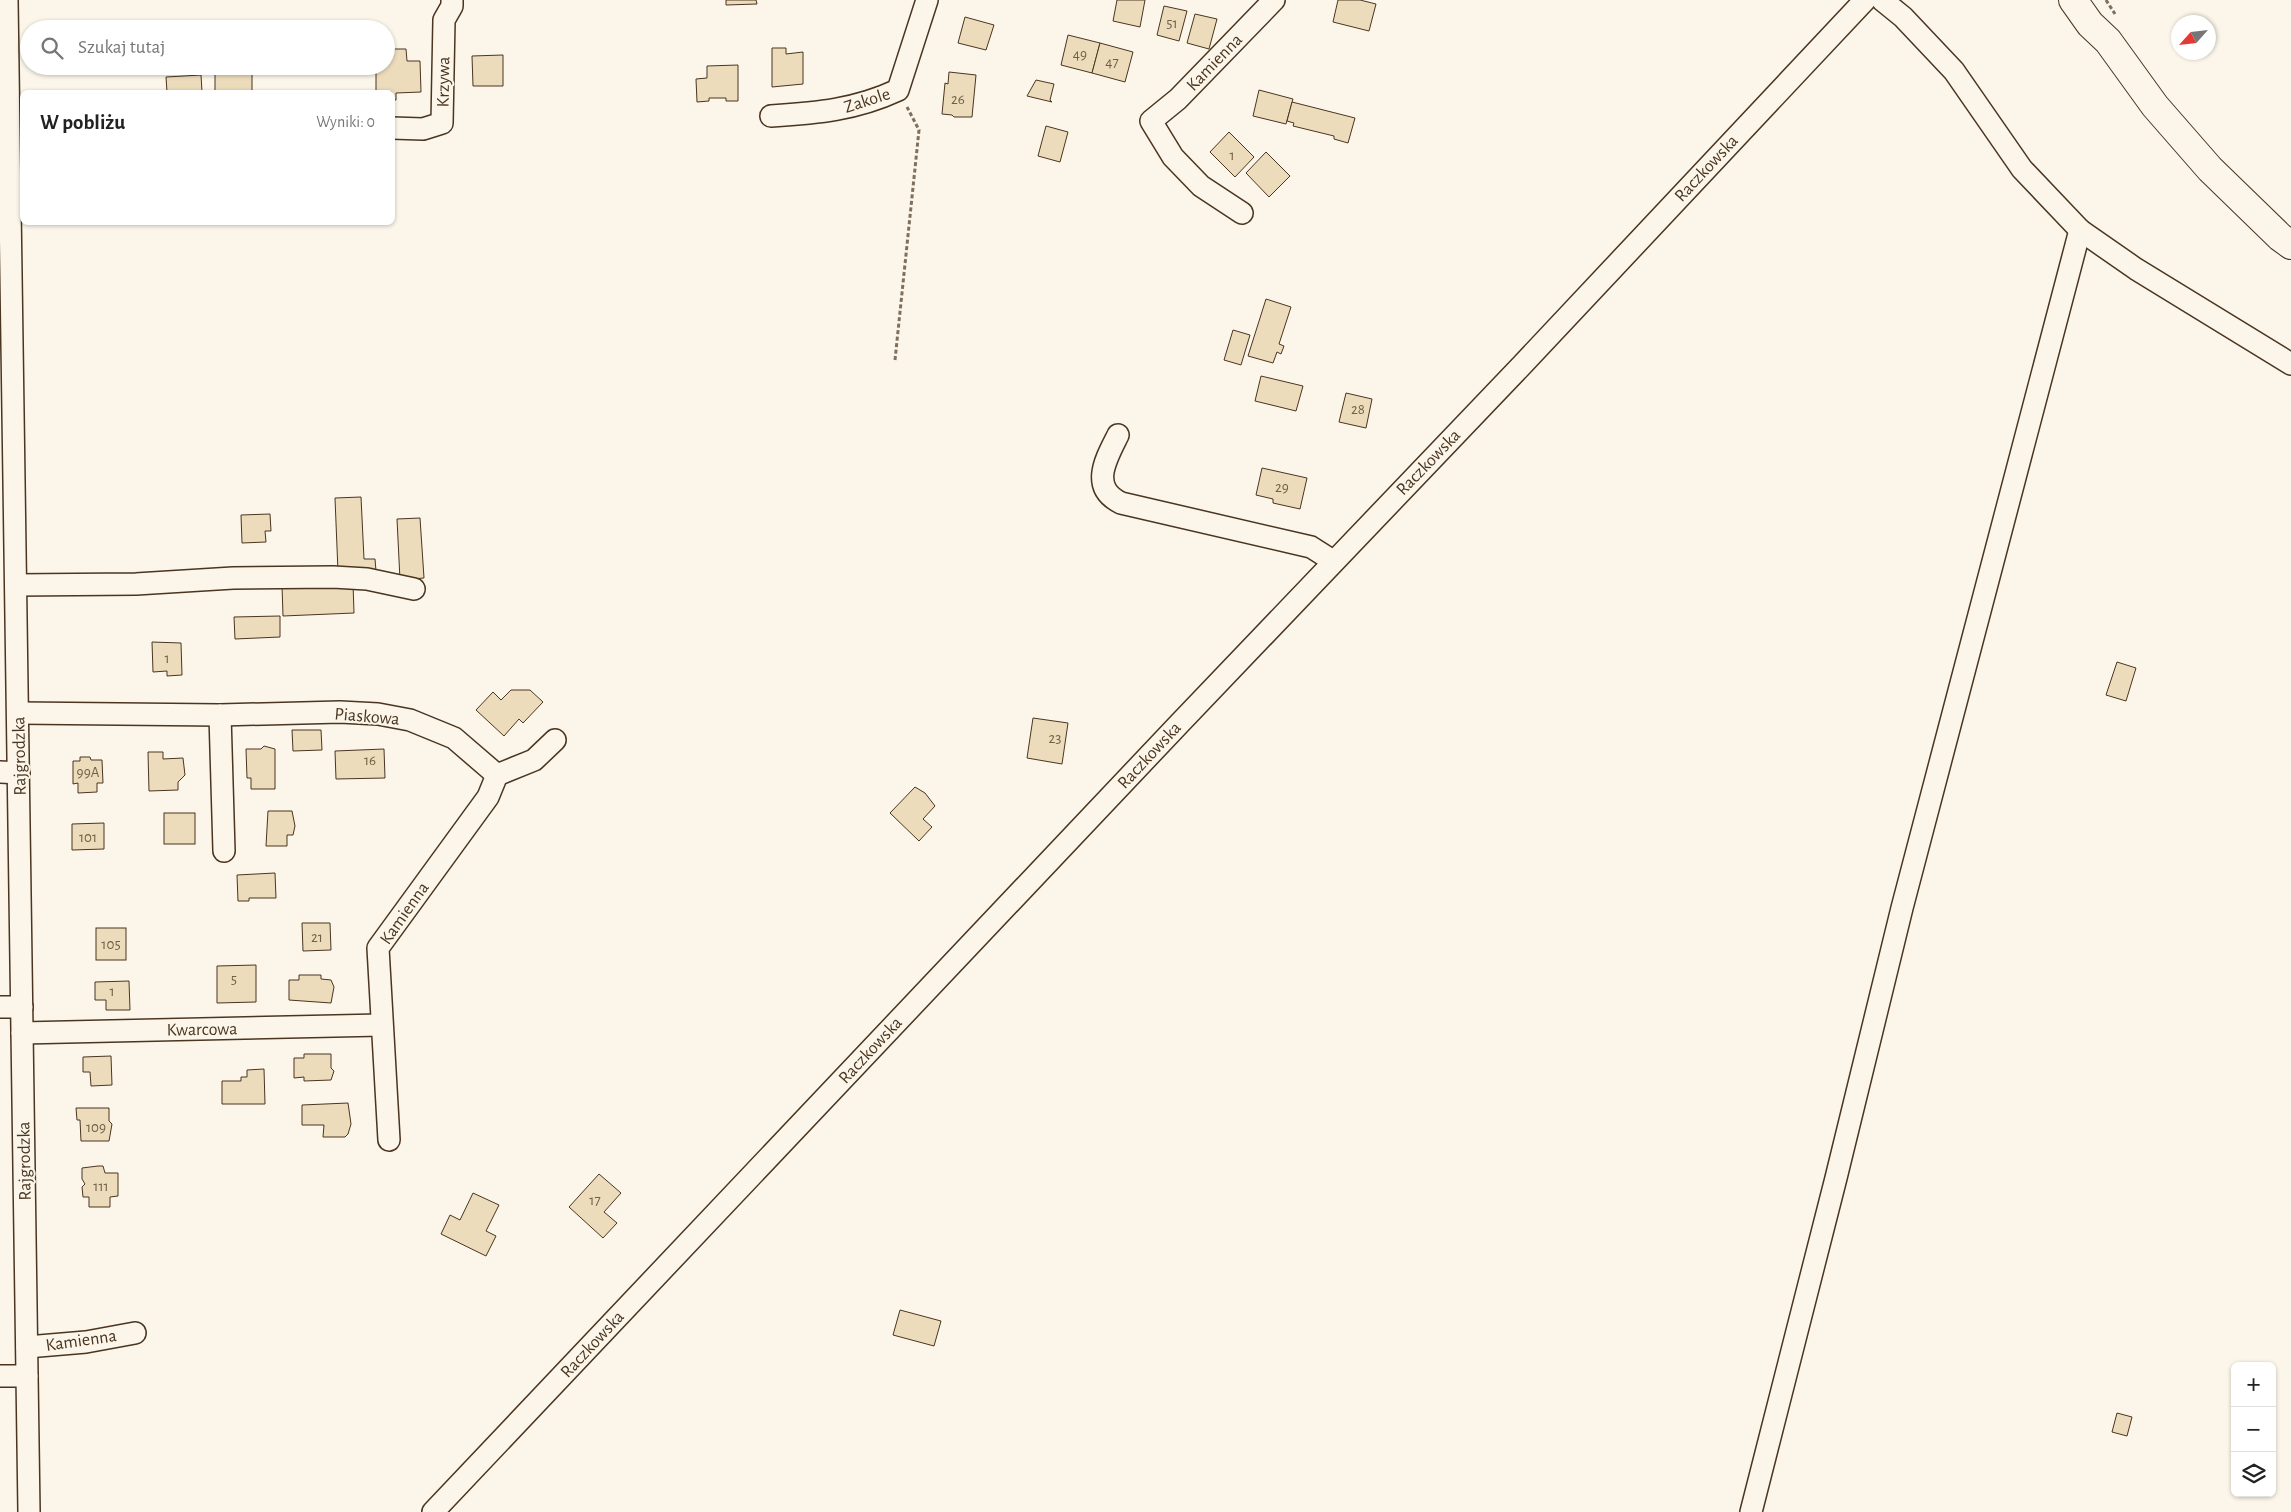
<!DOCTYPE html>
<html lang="pl">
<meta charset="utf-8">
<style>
body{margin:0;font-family:"Alegreya Sans",sans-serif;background:#f2f2f2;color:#222}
.controls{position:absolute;right:15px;bottom:15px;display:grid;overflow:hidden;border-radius:8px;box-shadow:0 1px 4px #0004}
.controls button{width:45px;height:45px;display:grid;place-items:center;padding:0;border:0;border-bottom:1px solid #e0e0e0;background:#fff;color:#222;font:25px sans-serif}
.compass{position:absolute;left:2171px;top:15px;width:45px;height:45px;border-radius:50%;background:#fff;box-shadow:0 1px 4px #0004;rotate:243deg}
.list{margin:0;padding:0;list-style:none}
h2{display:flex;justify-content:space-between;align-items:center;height:65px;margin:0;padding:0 20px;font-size:21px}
h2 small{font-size:16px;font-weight:400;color:#767676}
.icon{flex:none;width:28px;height:28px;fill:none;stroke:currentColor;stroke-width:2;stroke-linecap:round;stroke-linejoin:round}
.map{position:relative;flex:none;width:2291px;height:1512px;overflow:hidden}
.search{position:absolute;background:#fff;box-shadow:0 1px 4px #0004;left:20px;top:20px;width:375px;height:55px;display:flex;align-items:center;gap:12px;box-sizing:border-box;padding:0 18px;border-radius:28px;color:#767676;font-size:19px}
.panel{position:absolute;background:#fff;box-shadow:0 1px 4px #0004;left:20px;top:90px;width:375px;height:135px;border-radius:8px}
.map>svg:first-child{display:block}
</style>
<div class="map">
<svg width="2291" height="1512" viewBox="0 0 2291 1512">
<rect width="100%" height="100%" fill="#fbf6e9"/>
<g fill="#ecdcbc" stroke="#4a3520">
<path d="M726 0H756L757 4 726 5Z"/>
<path d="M1117 0H1145L1140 27 1113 21Z"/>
<path d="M1338 0H1360L1376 4 1369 31 1333 22Z"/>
<path d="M1164 6 1187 11 1179 41 1157 35Z"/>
<path d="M1195 14 1217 19 1209 49 1187 43Z"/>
<path d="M965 17 994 25 986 50 958 43Z"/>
<path d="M1068 35 1100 43 1092 73 1061 65Z"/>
<path d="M1100 43 1133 52 1125 82 1092 73Z"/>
<path d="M772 48H786V54L803 52V84L772 87Z"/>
<path d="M386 49H406L407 61H420L421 92 396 93V100H392V92H376V66H386Z"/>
<path d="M503 55V86H473L472 56Z"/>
<path d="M738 65V101H726V98H709V101L697 102 696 79 707 78V66Z"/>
<path d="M949 72 976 75 972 117H954L952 115 942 114 945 83 948 84Z"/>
<path d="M252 73V92H215V74Z"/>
<path d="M201 75 202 92H167L166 77Z"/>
<path d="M1036 80 1054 84 1050 100 1052 102 1027 96Z"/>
<path d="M1259 90 1293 99 1286 124 1253 116Z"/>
<path d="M1292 102 1355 118 1348 143 1334 139V136L1293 126 1294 123 1287 121Z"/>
<path d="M1046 126 1068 132 1060 162 1038 156Z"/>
<path d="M1229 132 1254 157 1235 177 1210 152Z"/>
<path d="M1266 152 1290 176 1269 197 1246 173Z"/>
<path d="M1266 299 1291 307 1279 344 1284 346 1281 354 1277 352 1273 363 1248 356Z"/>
<path d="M1233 330 1250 335 1241 365 1224 360Z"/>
<path d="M1261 376 1303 386 1296 411 1255 401Z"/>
<path d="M1346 393 1372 399 1366 428 1339 422Z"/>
<path d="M1262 468 1307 478 1300 509 1273 503V499L1256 495Z"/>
<path d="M361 497 364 559H375L376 571 338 572 335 498Z"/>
<path d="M270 514 271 531H265L266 542 242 543 241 515Z"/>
<path d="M420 518 424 578 400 580 397 519Z"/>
<path d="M353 583 354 613 283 616 282 586Z"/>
<path d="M280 616V637L235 639 234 617Z"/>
<path d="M152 642 181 643 182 675 167 676V671L153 672Z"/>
<path d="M2117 662 2136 668 2126 701 2106 695Z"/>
<path d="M511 690H530L543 702 523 723 519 719 504 736 476 710 493 692 501 700Z"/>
<path d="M1033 718 1068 723 1062 764 1027 758Z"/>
<path d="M292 730H321L322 750 293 751Z"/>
<path d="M264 746 275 749V789H251V778H247L246 749H261Z"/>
<path d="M384 749 385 778 336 779 335 751Z"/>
<path d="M148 752H163V759L183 758 185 775 178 782V790L149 791Z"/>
<path d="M80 757H90L91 760H102L103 783H97V792L78 793V783L73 784V761H80Z"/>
<path d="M915 787 925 793 935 806 923 819 932 827 919 841 890 813Z"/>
<path d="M268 811H292L295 826 293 835H287V846H266Z"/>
<rect x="164" y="813" width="31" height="31"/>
<path d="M104 823V849L72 850V824Z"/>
<path d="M275 873 276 898H249V901H238L237 875Z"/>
<path d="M302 923H330L331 950 303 951Z"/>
<rect x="96" y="928" width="30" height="32"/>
<path d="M256 965V1002L217 1003V966Z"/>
<path d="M299 975H321V979L331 980 334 987 331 1003 289 1000V980H299Z"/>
<path d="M129 981 130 1010H106V1000H95V982Z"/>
<path d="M304 1054H331V1068L334 1071 331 1080 304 1081V1077L294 1078V1058H304Z"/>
<path d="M111 1056 112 1085 91 1086 90 1072H83V1057Z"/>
<path d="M264 1069 265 1104H222V1081H241V1077H247V1070Z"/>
<path d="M348 1103 351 1124 348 1134 345 1137H323L324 1125H302V1105Z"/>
<path d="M76 1108H109V1121L112 1124 109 1141H81L80 1120H77Z"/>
<path d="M98 1166H103L105 1173H118V1196L110 1197V1207H89V1197H83L82 1187 85 1184 82 1179V1168Z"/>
<path d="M599 1174 621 1193 604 1212 617 1223 603 1238 569 1207Z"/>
<path d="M473 1193 499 1205 486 1231 496 1236 486 1256 441 1234 450 1215 460 1220Z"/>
<path d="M900 1310 941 1321 934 1346 893 1335Z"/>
<path d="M2117 1413 2132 1417 2127 1436 2112 1432Z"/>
</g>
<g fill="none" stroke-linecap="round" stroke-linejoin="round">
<defs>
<g id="minor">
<path d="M7 0 29 1512"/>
<path d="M1882 0 1903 17 1954 71 2022 169 2080 230 2136 269 2291 364"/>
<path d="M771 116C817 113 855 110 898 90L927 0"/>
<path d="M392 128 423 129 442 123 444 20 452 6V0"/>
<path d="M1242 213 1201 186 1173 157 1151 121 1178 99 1274 0"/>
<path d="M1118 435C1106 459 1089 487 1121 503L1311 547 1333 561"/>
<path d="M16 585 136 584 233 578 333 577 367 579 414 589"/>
<path d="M18 713 220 715 340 712 378 714 410 720 454 738 497 775"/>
<path d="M220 715 224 851"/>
<path d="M0 772 19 773"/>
<path d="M0 1007H22"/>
<path d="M22 1033 381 1025"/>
<path d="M389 1140 378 948 488 797 497 775 534 760 555 740"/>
<path d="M27 1347 86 1342 135 1333"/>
<path d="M0 1376H27"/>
<path d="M433 1512 1179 724 1523 364 1865 0"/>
<path d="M1751 1512 1836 1178 1902 908 2080 230"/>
</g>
<path id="major" d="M2073 0 2090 24 2108 41 2155 106 2210 169 2280 237 2291 245"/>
</defs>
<use href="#minor" stroke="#4a3520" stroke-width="24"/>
<use href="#major" stroke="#4a3520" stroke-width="30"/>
<g stroke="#7f6f5c" stroke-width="3" stroke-dasharray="4 2.5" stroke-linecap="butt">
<path d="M2106 0 2115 14"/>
<path d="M895 360 919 130 907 107"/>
</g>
<use href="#minor" stroke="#fbf6e9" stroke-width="21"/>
<use href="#major" stroke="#fbf6e9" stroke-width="28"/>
</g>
<g text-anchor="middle" stroke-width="4" stroke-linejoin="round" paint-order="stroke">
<g font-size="15" fill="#725f47">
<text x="1172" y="28">51</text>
<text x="1080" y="59">49</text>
<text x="1112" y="67">47</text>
<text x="958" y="104">26</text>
<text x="1232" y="160">1</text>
<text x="1358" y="414">28</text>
<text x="1282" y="492">29</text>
<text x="167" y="663">1</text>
<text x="1055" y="743">23</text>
<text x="370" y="765">16</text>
<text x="88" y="777">99A</text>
<text x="88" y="842">101</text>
<text x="317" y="942">21</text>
<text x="111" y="949">105</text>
<text x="234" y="984">5</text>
<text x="112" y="996">1</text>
<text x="96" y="1132">109</text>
<text x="101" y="1191">111</text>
<text x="595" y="1205">17</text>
</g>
<g font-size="18" fill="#4a3520" stroke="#fbf6e9">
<text transform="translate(1214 62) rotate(-46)" y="6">Kamienna</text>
<text transform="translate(443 82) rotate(-89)" y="6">Krzywa</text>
<text transform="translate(867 100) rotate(-18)" y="6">Zakole</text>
<text transform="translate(1706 168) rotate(-47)" y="6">Raczkowska</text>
<text transform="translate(1428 462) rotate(-46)" y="6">Raczkowska</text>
<text transform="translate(367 716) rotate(5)" y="6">Piaskowa</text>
<text transform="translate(1149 755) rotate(-47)" y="6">Raczkowska</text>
<text transform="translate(19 756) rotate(-91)" y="6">Rajgrodzka</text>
<text transform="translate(404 913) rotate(-55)" y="6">Kamienna</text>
<text transform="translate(202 1029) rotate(-1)" y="6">Kwarcowa</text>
<text transform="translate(870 1050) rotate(-47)" y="6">Raczkowska</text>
<text transform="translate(24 1161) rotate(-91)" y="6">Rajgrodzka</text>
<text transform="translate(81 1340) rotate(-8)" y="6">Kamienna</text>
<text transform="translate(592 1344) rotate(-47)" y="6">Raczkowska</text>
</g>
</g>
</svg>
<div class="controls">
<button>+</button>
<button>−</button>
<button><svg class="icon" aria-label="layers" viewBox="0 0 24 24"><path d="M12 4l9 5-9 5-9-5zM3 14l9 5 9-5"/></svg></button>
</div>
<svg class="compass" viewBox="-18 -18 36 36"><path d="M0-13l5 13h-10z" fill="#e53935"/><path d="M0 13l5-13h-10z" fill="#767676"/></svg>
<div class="search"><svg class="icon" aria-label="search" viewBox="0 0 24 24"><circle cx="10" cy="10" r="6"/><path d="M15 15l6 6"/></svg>Szukaj tutaj</div>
<section class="panel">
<h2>W pobliżu<small>Wyniki: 0</small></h2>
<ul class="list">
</ul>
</section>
</div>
